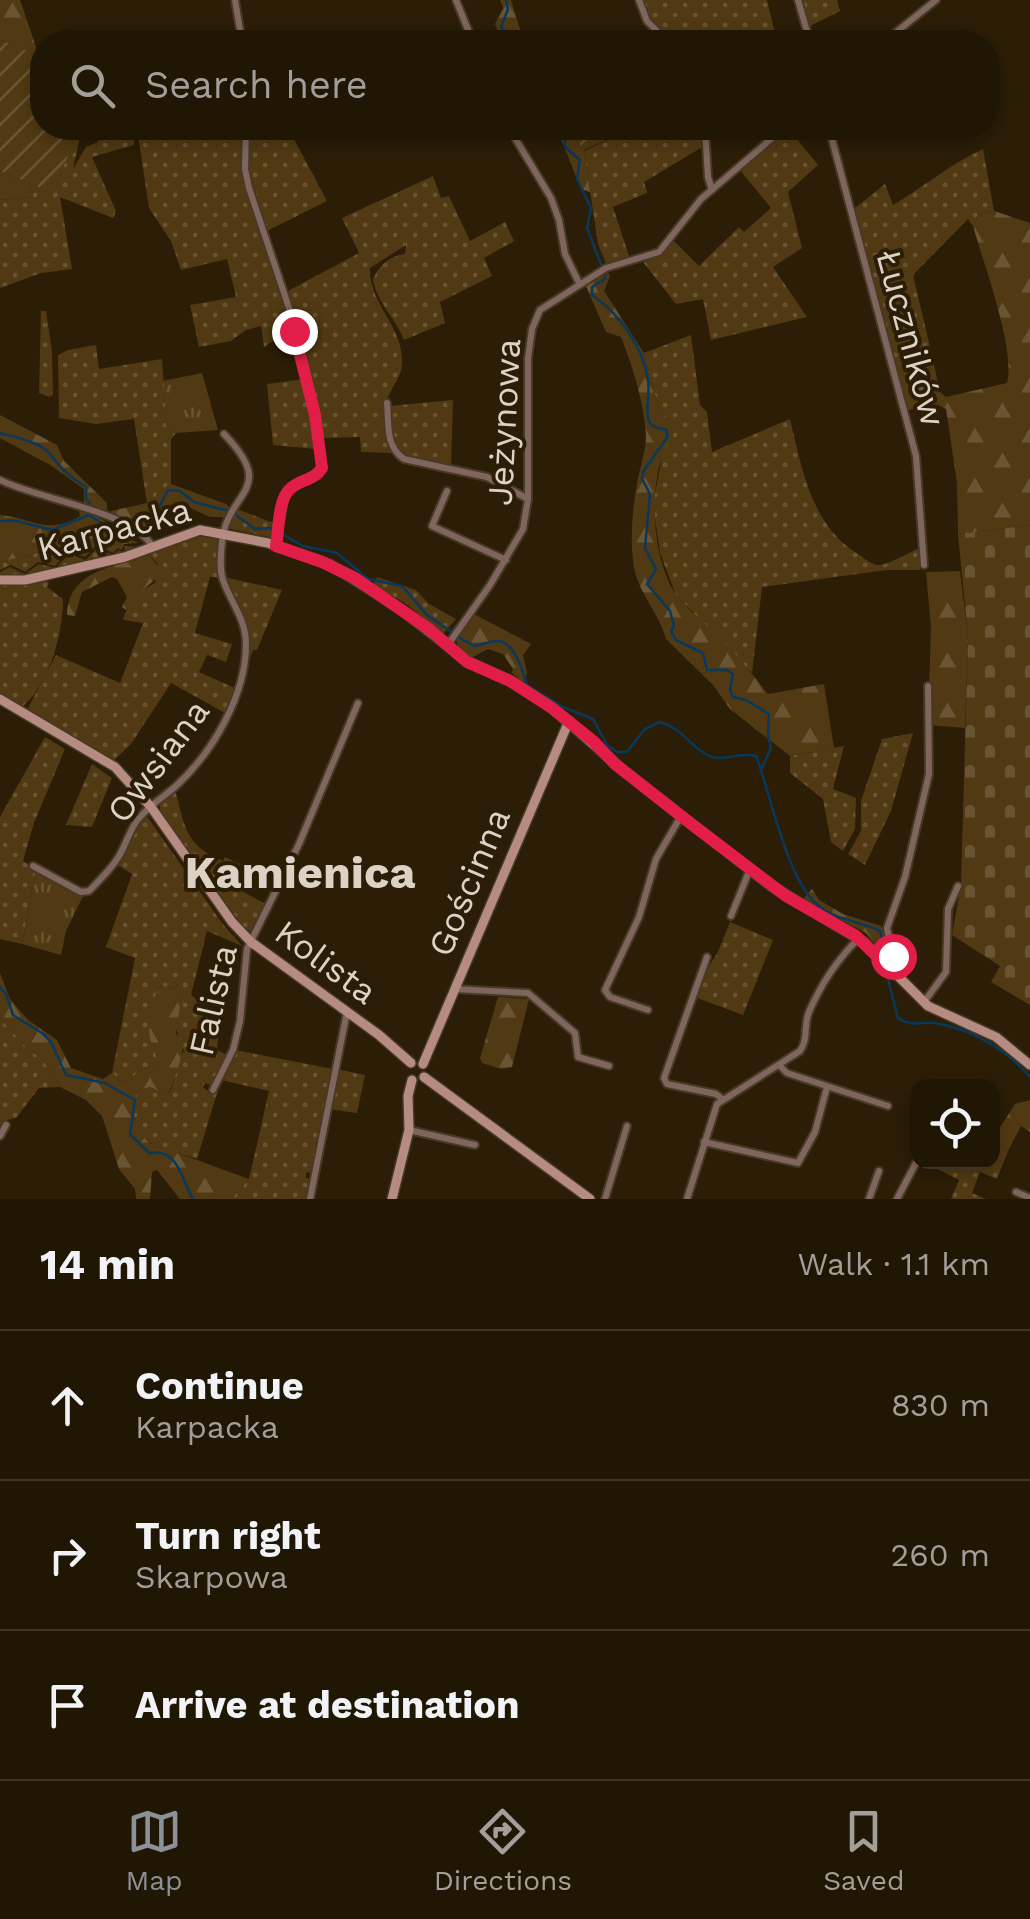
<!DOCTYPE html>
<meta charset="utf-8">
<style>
body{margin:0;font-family:"Work Sans",sans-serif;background:#2d2313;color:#f1f3f6}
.controls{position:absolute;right:30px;bottom:30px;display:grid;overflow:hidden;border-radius:20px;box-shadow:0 5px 15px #0003}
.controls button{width:90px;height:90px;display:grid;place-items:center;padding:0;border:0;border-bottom:2px solid #3d3526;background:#201604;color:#f1f3f6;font:50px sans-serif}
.stop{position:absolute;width:30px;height:30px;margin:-22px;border:8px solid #e11d48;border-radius:50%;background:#fff}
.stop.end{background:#e11d48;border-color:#fff;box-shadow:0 2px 10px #0008}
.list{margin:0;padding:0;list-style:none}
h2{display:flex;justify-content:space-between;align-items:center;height:130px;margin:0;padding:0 40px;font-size:42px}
h2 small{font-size:32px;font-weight:400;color:#a29f9a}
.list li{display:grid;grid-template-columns:65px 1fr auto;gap:30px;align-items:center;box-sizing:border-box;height:150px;padding:0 40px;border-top:2px solid #3d3526}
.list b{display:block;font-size:38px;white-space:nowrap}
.list p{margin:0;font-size:32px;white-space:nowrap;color:#a29f9a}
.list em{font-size:32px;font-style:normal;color:#a29f9a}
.icon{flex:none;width:55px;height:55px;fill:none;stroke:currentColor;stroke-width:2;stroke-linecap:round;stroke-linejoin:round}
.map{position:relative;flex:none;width:1030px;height:1199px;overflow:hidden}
.search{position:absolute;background:#201604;box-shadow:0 5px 15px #0003;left:30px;right:30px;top:30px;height:110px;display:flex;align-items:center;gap:25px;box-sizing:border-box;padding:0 35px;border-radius:40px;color:#a29f9a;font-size:38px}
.sheet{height:580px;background:#201604}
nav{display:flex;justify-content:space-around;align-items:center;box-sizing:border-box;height:140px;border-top:2px solid #3d3526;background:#201604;font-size:28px;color:#a29f9a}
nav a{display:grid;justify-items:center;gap:5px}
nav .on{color:#8c9099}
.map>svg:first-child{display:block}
</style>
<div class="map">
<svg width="1030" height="1199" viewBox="0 0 1030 1199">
<defs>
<pattern id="grass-dots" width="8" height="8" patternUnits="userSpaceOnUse" patternTransform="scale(2.5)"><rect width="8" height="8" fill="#513913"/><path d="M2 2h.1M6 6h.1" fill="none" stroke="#695534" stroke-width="1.8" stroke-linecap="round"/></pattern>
<pattern id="forest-firs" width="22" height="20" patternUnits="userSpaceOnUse" patternTransform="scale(2.5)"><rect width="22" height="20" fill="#513913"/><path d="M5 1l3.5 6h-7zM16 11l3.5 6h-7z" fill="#695534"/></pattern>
<pattern id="cemetery-stones" width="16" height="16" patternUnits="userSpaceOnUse" patternTransform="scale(2.5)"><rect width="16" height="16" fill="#513913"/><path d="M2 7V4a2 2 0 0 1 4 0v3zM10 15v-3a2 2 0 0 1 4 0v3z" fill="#695534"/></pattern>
<pattern id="park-tufts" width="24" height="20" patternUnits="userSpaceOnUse" patternTransform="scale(2.5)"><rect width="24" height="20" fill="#513913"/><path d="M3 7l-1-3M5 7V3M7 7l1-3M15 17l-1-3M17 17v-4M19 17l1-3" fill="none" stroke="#695534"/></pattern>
<pattern id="garden-furrows" width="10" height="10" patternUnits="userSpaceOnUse" patternTransform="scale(2.5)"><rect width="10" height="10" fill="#513913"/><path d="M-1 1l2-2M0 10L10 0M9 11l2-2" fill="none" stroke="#695534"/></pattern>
</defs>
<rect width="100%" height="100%" fill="#2b1d06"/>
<g fill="url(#grass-dots)">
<path d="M640 0H767L777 42H671L649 20Z"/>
<path d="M800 0H837L840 11 808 27Z"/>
<path d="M102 128H133L134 145 92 157 116 211 113 218 60 197 72 269 41 273 0 288V200L32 197 29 183 53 192 76 135 80 137 73 169 86 147 98 142Z"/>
<path d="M137 128H243C243 140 241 154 243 166 249 207 295 296 289 330L264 347 261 326 246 330 231 341 199 347 190 305 236 297 227 259 181 270 171 241 149 208Z"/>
<path d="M248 128H288L327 201 267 231 248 170Z"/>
<path d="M633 128H703L704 146 644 182 647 193 613 207 630 259 607 266 598 244 584 151Z"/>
<path d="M788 128 818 165 788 192 802 248 773 267 807 317 711 340 703 299 676 304 643 262 659 256 673 240 699 266 739 227 744 232 771 208 740 170Z"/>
<path d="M983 149 994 211 979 214 973 226 968 219 913 275 933 360 897 371 854 209 885 184 893 205C924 187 950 164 983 149Z"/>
<path d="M433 176 441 198 449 196 470 241 505 222 514 241 484 258 492 276 440 302 445 323 404 340C396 319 377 302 373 280 378 265 392 255 405 254L406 245 370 268C369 305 403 325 402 363 402 377 391 387 387 400 383 413 386 442 393 453L361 452 360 437 321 438 317 411 288 291 359 253 342 218Z"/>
<path d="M41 311H46L52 351 53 395 49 397 39 393Z"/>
<path d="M691 335 700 405 707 412 712 452 790 419C802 469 811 525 858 554 864 558 872 565 878 565 886 566 912 551 921 547L920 570H886L762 587 752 673 676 595 660 553 653 504 669 420 659 409 644 353Z"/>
<path d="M96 345 99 369 162 359 167 429 176 433 171 439V484L147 503 134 419 96 424 59 418 58 355 68 350Z"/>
<path d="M304 379 316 449 273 445 267 384Z"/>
<path d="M453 400 451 467 405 457 392 445 389 406Z"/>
<path d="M237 509 271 522 278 520 274 538 227 528Z"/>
<path d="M78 534 110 545 120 544 125 536 138 543 124 544 122 550 118 548 113 553 97 545 85 557 68 552 55 566 38 562 25 572 11 565 0 570V562L31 555Z"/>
<path d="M195 536 220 538 221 578 210 577 195 633 232 644 226 662 207 655 199 672 237 689 225 713 171 683 131 744 114 760 27 710 56 655 120 683 143 623 123 620C127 604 141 589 155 583L158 564 148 555Z"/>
<path d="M147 542 144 547 133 552 25 576 0 577V572L10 567 25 574 39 564 56 568 68 554 86 560 97 548 113 555 119 550 124 553 125 546 137 547Z"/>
<path d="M224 577 282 590 257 650H253L247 666 248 641Z"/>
<path d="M377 577 416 590 429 604 456 619 443 634 405 603 373 585Z"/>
<path d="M46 580 49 583 47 587 63 599C63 633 50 683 23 706L0 694V585Z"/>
<path d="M913 733 891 811 865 865 848 854 861 831V801L882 739Z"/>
<path d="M45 737 65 749 34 823 23 861 36 869 22 944 0 939V817Z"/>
<path d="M844 746 833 789 856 798 855 829 843 851 831 842 823 799 790 773V756Z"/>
<path d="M92 764 112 778 92 827 66 825Z"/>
<path d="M175 790C185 826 185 846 223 861L225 857 246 867 236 888 266 904 253 931 245 930 160 811V804Z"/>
<path d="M146 815 222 923 242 946 207 931 191 995 220 1017 217 1050 229 1056 213 1086 205 1083 203 1087 212 1094 218 1090 197 1159C172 1149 135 1149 134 1114 134 1104 133 1099 139 1090L150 1087 167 1095C177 1085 174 1064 184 1051L175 1026 181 998 174 988 160 986C148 1008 147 1036 158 1058L156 1065 140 1069 129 1082 120 1081 112 1073 135 958 106 947 132 874 116 864Z"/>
<path d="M730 922 773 940 743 1015 697 998 702 976 717 954Z"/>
<path d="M0 1018 26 1047 43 1060 60 1087 39 1088 16 1118 7 1120 0 1133Z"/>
<path d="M235 1050 333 1069 315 1166 311 1172 306 1173V1178L312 1180 309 1199H231L249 1179 269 1091 221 1080Z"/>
<path d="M336 1069 365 1075 357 1113 328 1109Z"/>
<path d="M993 1136 1008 1151 997 1179 980 1172 972 1193 986 1199H951L959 1180 924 1162H992Z"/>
</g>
<g fill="url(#forest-firs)">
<path d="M0 0H20L39 56 0 40Z"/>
<path d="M500 0H511L524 42H503L495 24 503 8Z"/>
<path d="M545 128H567L584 150 590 192 581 189 559 134 551 137Z"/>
<path d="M994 211 1030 223V525L958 534 957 483 946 409 938 405 908 410 897 371 933 360 940 392 946 397 1007 383C1016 350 983 262 973 226L979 214Z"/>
<path d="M607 271 610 276 604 291 644 353 659 409 669 420 672 437C646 471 650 564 679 598 690 612 705 623 718 635 736 653 752 674 768 694L824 684 834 748 790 756 730 709 713 685 666 639C660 614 639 594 634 568 630 544 632 514 636 490 638 472 646 453 646 436 644 402 633 368 621 337L606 332 585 284Z"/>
<path d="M0 415 57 445 64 461 107 503V513L84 506V489L50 465 0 438Z"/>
<path d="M171 484 226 504 229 507 225 517H210L182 504 168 507 144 529 112 516 111 511 147 503Z"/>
<path d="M78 508 126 531 120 544 110 545 78 534 31 555 0 562V515C34 518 46 536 80 516Z"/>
<path d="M148 555 161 569 160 576 146 587 126 610 122 607 127 597 117 579 112 577 82 592 75 616 67 615C69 570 112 568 148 555Z"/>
<path d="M960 571 968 636 965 728 928 725 931 627 926 572Z"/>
<path d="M474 614 531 644 523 655 527 673 524 684 512 673 513 669 503 654 488 649 471 658 458 648 456 639Z"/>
<path d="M812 889 819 900 843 914 881 926 886 935 888 960 866 933 802 900Z"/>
<path d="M0 973 10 999 28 1020 57 1040 71 1068 103 1079 112 1073 120 1081 129 1082 140 1069 156 1065C158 1055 154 1051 151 1042 146 1024 151 1002 160 986L174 988 181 998 176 1034 184 1039C184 1050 173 1088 167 1095L150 1087 139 1090C128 1108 134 1131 150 1143L249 1179 231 1199H180L157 1170 152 1172 150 1199H136L135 1189 119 1169 102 1116 86 1100 60 1087 43 1060 26 1047 0 1018Z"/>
<path d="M498 997 529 999 512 1067 501 1069 482 1063 480 1058Z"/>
<path d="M1030 1100V1132L1021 1126 1008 1151 994 1137 1015 1104Z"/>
</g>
<path fill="url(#cemetery-stones)" d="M1030 525V1005L991 982 1000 966 952 935 961 885 968 636 958 534Z"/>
<g fill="url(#park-tufts)">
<path d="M0 171 29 183 32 197 0 200Z"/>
<path d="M202 373 218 430 176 433 167 429 163 381Z"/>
<path d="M36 869 71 887 70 890 79 895 84 894 66 931 61 955 22 944Z"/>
</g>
<g fill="url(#garden-furrows)">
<path d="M0 40 42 57V128H79L53 193 0 171Z"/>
<path d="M567 128H633L584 150Z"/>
</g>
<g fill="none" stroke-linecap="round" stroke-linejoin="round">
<g stroke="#08395c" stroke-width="2.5">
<path d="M506 0 508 9 501 27 517 42"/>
<path d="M561 128 565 135V147L580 160 577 179 591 208 587 228 602 267"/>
<path d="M605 274V279L592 287V295C619 313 643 347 648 379 650 393 646 406 648 419L652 426 666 430 668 436 643 472 642 479 650 494 645 548 656 569 647 584 670 611 674 626 671 631 676 640 703 653 707 670H727L733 674 730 690 733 697 746 700 769 714 768 736 771 748 761 770"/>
<path d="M0 433C15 437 41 442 51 455 62 470 70 477 86 487V499L90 504"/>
<path d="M236 515 255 529 272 528 303 546 337 553 368 579 402 586 427 615 452 632"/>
<path d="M0 521H17L52 530 89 515 110 529 118 530 133 519 150 516 157 511 168 490 180 491 194 502 229 511"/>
<path d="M458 637 474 646C481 645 493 640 500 641 516 646 523 672 527 685L563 707 593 719 607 745 617 752H627L645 729 660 722C682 728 689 745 707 755 721 763 741 751 756 756 772 796 786 882 821 908 839 921 861 921 880 931L886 954"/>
<path d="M888 979 898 1018C912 1028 921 1021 936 1023 973 1030 1006 1049 1030 1077"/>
<path d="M0 987 6 994 13 1015 42 1033 51 1042 66 1075 105 1083 135 1100 130 1134 149 1153C179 1148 181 1179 193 1199"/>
</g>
<defs>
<g id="street">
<path d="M235 0 242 42"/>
<path d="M456 0 473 42"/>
<path d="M639 0 647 21 668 42"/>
<path d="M798 0 810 42"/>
<path d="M884 42 936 0"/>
<path d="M246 128 245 169 249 188 291 314 315 415 322 464 318 475 292 487 285 495 276 545"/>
<path d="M509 128 551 198 559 220 565 254 579 283"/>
<path d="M705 128 708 177 712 190"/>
<path d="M829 128 916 456 924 565"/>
<path d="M387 403C389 424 385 446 404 459L487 477 528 499"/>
<path d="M0 480C39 500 131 510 153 547"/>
<path d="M447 491 432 526 506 560"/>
<path d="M447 646 490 585 523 529 528 499V358L532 329 540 310 606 268 659 252 701 199 784 128"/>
<path d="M33 866 81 892 89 891C99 881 112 868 119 856 127 843 130 827 141 816 151 804 165 796 176 786 213 752 246 695 246 644 246 619 231 603 223 580 219 568 221 554 222 542 227 490 279 491 224 434"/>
<path d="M731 916 750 869"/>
<path d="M707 957 664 1078 667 1084 716 1094 722 1099"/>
<path d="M892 970 893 956 887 928 905 877 929 774 928 686"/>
<path d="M454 989 528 993 575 1033 578 1057 609 1066"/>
<path d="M924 1002 946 972 948 909 958 886"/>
<path d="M648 1010 610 997 605 990 639 917 656 859 681 816"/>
<path d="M779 1065 787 1073 888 1106"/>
<path d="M213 1090 233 1050 240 1021 247 949 299 844 358 703"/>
<path d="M409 1130 475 1145"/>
<path d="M0 1136 6 1125"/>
<path d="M704 1142 798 1163 815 1132 827 1087"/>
<path d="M1016 1192 1030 1198"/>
<path d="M310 1199 347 1012"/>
<path d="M605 1199 627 1126"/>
<path d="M687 1199 717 1104 800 1051C809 1038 803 1026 809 1012 821 984 837 960 858 939"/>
<path d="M869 1199 879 1171"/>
<path d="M897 1199 918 1159"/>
</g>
<g id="secondary">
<path d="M0 580H25L125 557 200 530 268 543 331 565 399 608 467 661 511 681 552 708 624 771 770 885 864 942 928 1006 996 1037 1030 1065"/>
<path d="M0 699 115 767 151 807 232 922 251 942 379 1035 411 1063"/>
<path d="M423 1064 569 721"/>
<path d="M424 1077 590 1199"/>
<path d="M392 1199 409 1130 408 1096 412 1080"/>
</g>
</defs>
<use href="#street" stroke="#473a25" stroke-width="10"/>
<use href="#secondary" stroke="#473a25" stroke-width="12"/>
<use href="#street" stroke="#7f655e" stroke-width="6"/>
<use href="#secondary" stroke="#b68c82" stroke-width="9"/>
</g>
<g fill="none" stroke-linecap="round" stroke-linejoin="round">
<path stroke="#e11d48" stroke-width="12" d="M294 331 315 415 322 468C314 481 299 479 289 490 278 501 279 530 276 546L322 562 355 578 429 629 467 662 510 681 552 708 593 741 615 764 690 823 786 896 856 936 892 971 893 956"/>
</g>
<g text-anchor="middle" stroke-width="8" stroke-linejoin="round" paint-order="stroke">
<g font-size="35" fill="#dcd2c5" stroke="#2b1d06">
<text transform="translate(911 338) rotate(75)" y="12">Łuczników</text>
<text transform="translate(504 422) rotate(-87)" y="12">Jeżynowa</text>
<text transform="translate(114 529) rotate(-15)" y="12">Karpacka</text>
<text transform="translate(158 761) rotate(-53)" y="12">Owsiana</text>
<text transform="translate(469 882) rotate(-67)" y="12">Gościnna</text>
<text transform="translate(326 962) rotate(36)" y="12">Kolista</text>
<text transform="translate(213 1000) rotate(-77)" y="12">Falista</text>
</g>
<g font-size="45" font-weight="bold" fill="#dcd2c5" stroke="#2b1d06">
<text x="300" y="888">Kamienica</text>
</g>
</g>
</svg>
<div class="controls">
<button><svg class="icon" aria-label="locate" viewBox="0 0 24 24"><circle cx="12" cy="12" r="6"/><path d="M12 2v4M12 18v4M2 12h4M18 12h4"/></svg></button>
</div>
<div class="stop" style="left:893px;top:956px"></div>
<div class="stop end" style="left:294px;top:331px"></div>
<div class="search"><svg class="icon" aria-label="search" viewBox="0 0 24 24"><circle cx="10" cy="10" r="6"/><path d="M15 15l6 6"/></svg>Search here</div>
</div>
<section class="sheet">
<h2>14 min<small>Walk · 1.1 km</small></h2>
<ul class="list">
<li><svg class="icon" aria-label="ahead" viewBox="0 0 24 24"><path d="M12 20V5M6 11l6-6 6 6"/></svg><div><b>Continue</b><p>Karpacka</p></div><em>830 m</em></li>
<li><svg class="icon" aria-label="right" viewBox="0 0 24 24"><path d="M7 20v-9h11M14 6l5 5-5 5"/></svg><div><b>Turn right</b><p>Skarpowa</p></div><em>260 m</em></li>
<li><svg class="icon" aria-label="arrive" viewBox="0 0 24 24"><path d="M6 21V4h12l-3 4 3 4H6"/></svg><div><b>Arrive at destination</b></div></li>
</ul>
</section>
<nav>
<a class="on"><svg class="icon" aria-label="map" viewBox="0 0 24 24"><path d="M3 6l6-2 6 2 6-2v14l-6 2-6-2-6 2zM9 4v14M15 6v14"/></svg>Map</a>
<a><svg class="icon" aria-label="directions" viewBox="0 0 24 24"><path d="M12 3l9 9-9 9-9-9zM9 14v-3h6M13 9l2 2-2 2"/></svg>Directions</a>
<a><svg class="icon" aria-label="saved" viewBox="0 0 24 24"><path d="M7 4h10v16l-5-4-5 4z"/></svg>Saved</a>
</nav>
